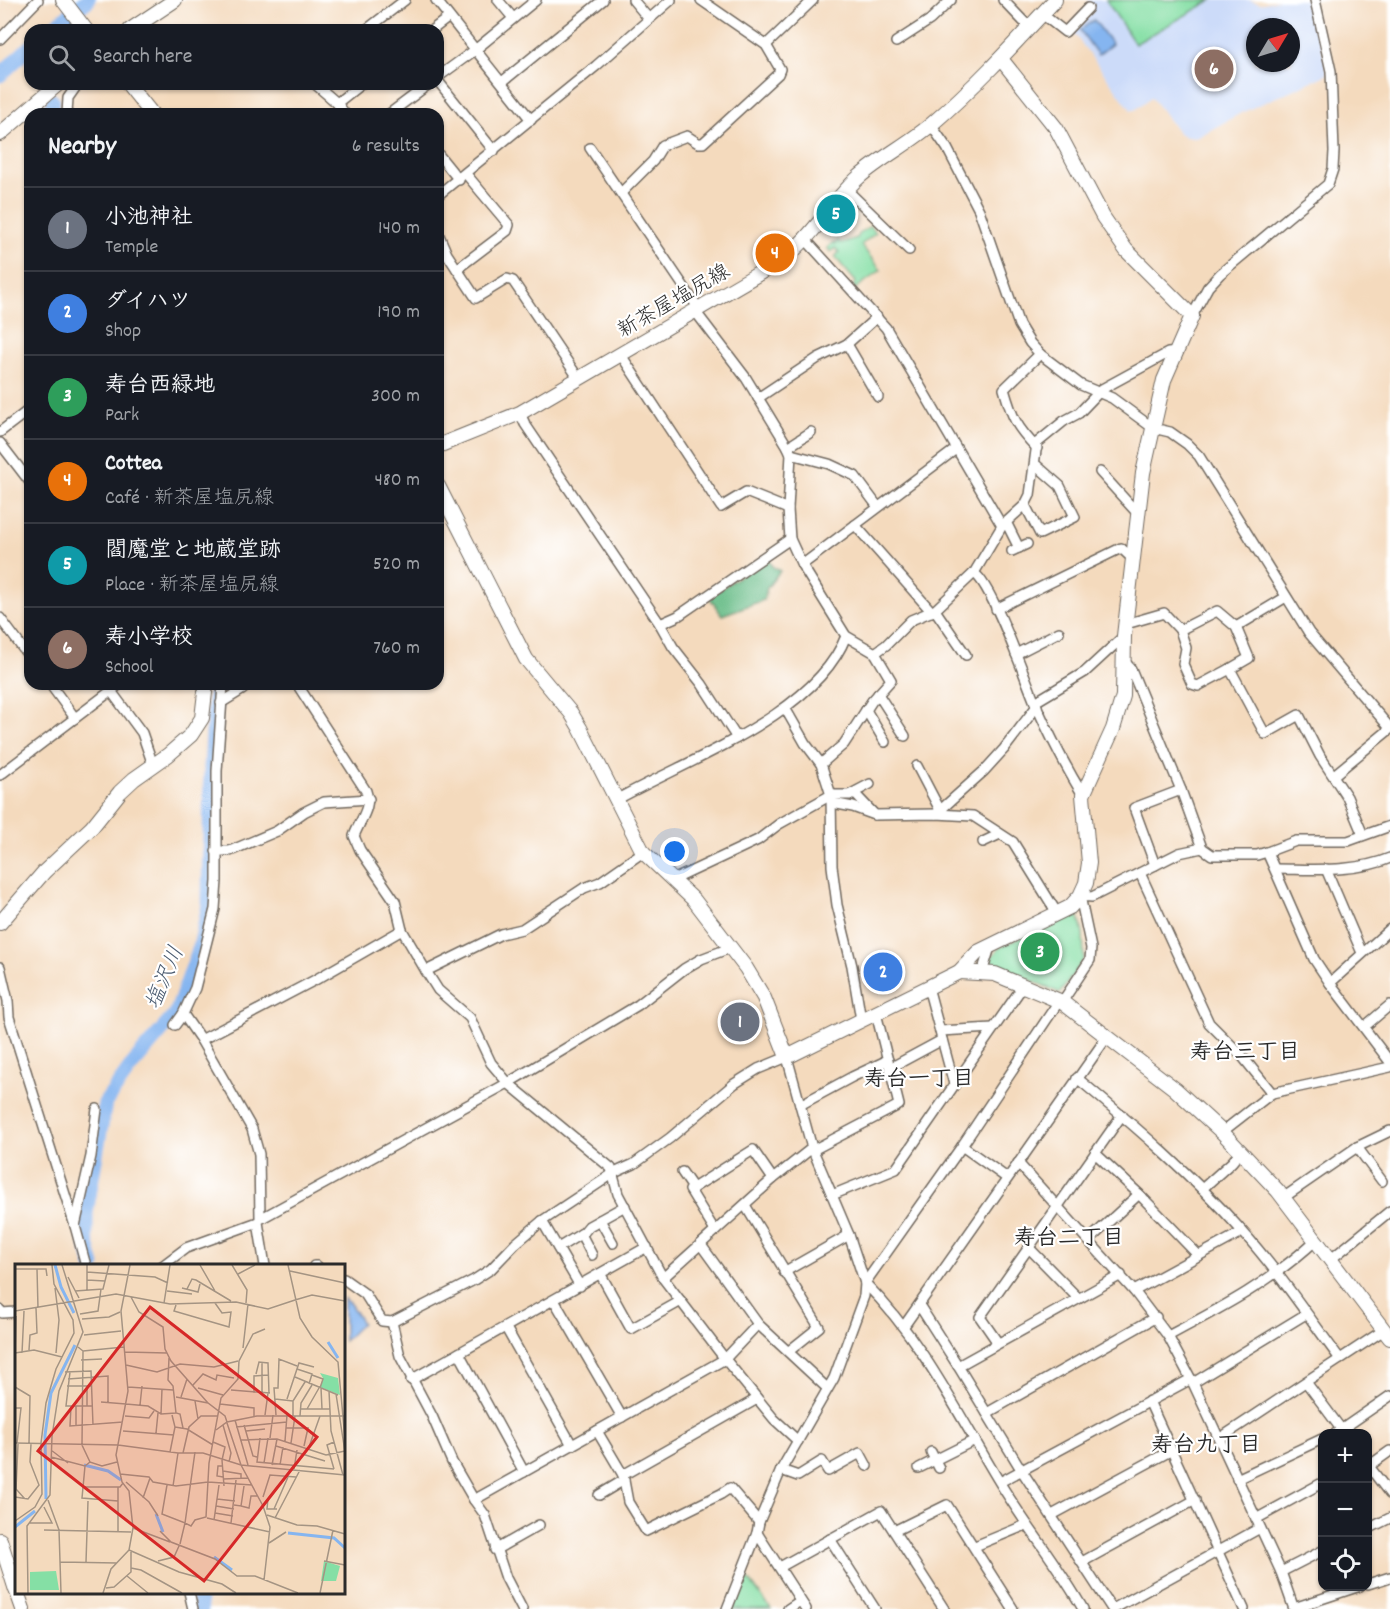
<!DOCTYPE html>
<meta charset="utf-8">
<style>
body{margin:0;font-family:Dekko,"Klee One",sans-serif;background:#242831;color:#f1f3f6}
.controls{position:absolute;right:18px;bottom:18px;display:grid;overflow:hidden;border-radius:12px;box-shadow:0 2px 4px #0004}
.controls button{width:54px;height:54px;display:grid;place-items:center;padding:0;border:0;border-bottom:2px solid #363941;background:#171b24;color:#f1f3f6;font:30px sans-serif}
.compass{position:absolute;left:1246px;top:18px;width:54px;height:54px;border-radius:50%;background:#171b24;box-shadow:0 2px 4px #0004;rotate:52deg}
.you{position:absolute;left:675px;top:852px;width:21px;height:21px;margin:-15px;border:4px solid #fff;border-radius:50%;background:#1a73e8;box-shadow:0 0 0 9px #1a73e833}
.badge{display:grid;place-items:center;width:39px;height:39px;border-radius:50%;background:#d93025;color:#fff;font-size:20px;font-weight:700}
.pin{position:absolute;translate:-50% -50%;border:3px solid #fff;box-shadow:0 2px 6px #0006}
.list{margin:0;padding:0;list-style:none}
h2{display:flex;justify-content:space-between;align-items:center;height:78px;margin:0;padding:0 24px;font-size:26px}
h2 small{font-size:20px;font-weight:400;color:#9ea1a6}
.list li{display:grid;grid-template-columns:39px 1fr auto;gap:18px;align-items:center;box-sizing:border-box;height:84px;padding:0 24px;border-top:2px solid #363941}
.list b{display:block;font-size:22px;white-space:nowrap}
.list p{margin:0;font-size:20px;white-space:nowrap;color:#9ea1a6}
.list em{font-size:20px;font-style:normal;color:#9ea1a6}
.icon{flex:none;width:33px;height:33px;fill:none;stroke:currentColor;stroke-width:2;stroke-linecap:round;stroke-linejoin:round}
.map{position:relative;flex:none;width:1390px;height:1609px;overflow:hidden}
.search{position:absolute;background:#171b24;box-shadow:0 2px 4px #0004;left:24px;top:24px;width:420px;height:66px;display:flex;align-items:center;gap:15px;box-sizing:border-box;padding:0 21px;border-radius:18px;color:#9ea1a6;font-size:22px}
.panel{position:absolute;background:#171b24;box-shadow:0 2px 4px #0004;left:24px;top:108px;width:420px;height:582px;border-radius:18px}
.map>svg:first-child{display:block}
</style>
<div class="map">
<svg width="1390" height="1609" viewBox="0 0 1390 1609">
<rect width="100%" height="100%" fill="#fff"/>
<filter id="ink" filterUnits="userSpaceOnUse"><feTurbulence type="fractalNoise" baseFrequency=".0167" numOctaves="2"/><feDisplacementMap in="SourceGraphic" scale="12" xChannelSelector="R" yChannelSelector="G"/><feConvolveMatrix kernelMatrix="1 2 1 2 8 2 1 2 1" color-interpolation-filters="sRGB"/></filter>
<filter id="wash" filterUnits="userSpaceOnUse"><feTurbulence type="fractalNoise" baseFrequency=".008" numOctaves="4" result="noise"/><feDisplacementMap in="SourceGraphic" scale="24" xChannelSelector="R" yChannelSelector="G"/><feGaussianBlur stdDeviation="1.35" result="paint"/><feColorMatrix in="noise" values="0 0 0 0 0 0 0 0 0 0 0 0 0 0 0 0 0 1.4 0 .05"/><feComposite in="paint" operator="in"/></filter>
<g filter="url(#wash)">
<rect width="100%" height="100%" fill="#f4dabd"/>
<path fill="#ccdbf9" fill-rule="evenodd" d="M1089 0H1250L1260 4 1279 0H1311L1328 74 1241 113 1196 138 1186 137 1179 133 1151 97 1135 110H1131L1076 36 1070 32 1093 12 1087 6ZM1255 27H1291V63H1255Z"/>
<g fill="#85dfa5" stroke="#588568" stroke-width="1.5">
<path d="M1106 0H1212L1135 44Z"/>
<path d="M870 226 876 233 861 245 881 270 855 289 853 286 856 282 835 257 839 252 835 248 831 252 827 248 833 242 835 244 838 240 841 243 857 238 860 233Z"/>
<path d="M1077 909 1083 934 1084 959 1060 993 1006 969 991 964 992 956 999 948Z"/>
<path d="M744 1573 771 1609H730Z"/>
</g>
<path fill="#6cbe8a" stroke="#4c745a" stroke-width="1.5" d="M767 557 773 567 780 571 767 588 764 600 722 615 709 597Z"/>
<g fill="#85b5f0" stroke="#58708e" stroke-width="1.5">
<path d="M1094 20 1112 44 1098 55 1080 30Z"/>
<path d="M344 1298 351 1305 362 1323 344 1341Z"/>
</g>
<g fill="none" stroke-linecap="round" stroke-linejoin="round">
<g stroke="#85b5f0" stroke-width="15">
<path d="M50 30 88 0"/>
<path d="M0 75 30 47"/>
<path d="M51 114 53 101"/>
<path d="M93 1266 86 1239V1213L105 1103 133 1064 176 1014 200 947 209 905 211 767 216 684"/>
<path d="M199 1592 201 1609"/>
</g>
</g>
</g>
<g filter="url(#ink)">
<g fill="none" stroke-linecap="round" stroke-linejoin="round">
<defs>
<g id="street">
<path d="M436 0 531 120"/>
<path d="M498 0 513 18"/>
<path d="M633 0 649 19"/>
<path d="M1003 0 1029 27"/>
<path d="M1042 14 1065 32 1088 8"/>
<path d="M366 30 405 0"/>
<path d="M432 30 449 17"/>
<path d="M0 39 38 0"/>
<path d="M896 42 930 20 951 0"/>
<path d="M766 45 813 0"/>
<path d="M438 77 475 50 536 0"/>
<path d="M438 81 494 151"/>
<path d="M502 82 603 0"/>
<path d="M315 84 337 103 345 114"/>
<path d="M337 103 361 84"/>
<path d="M67 114 68 98 75 88 73 84"/>
<path d="M389 114 429 84"/>
<path d="M931 125 947 148 979 210 1019 325 1030 343 1040 354 1081 385 1112 398 1153 428 1170 432 1187 444 1199 456 1309 633 1390 728"/>
<path d="M590 148 699 309"/>
<path d="M438 154 459 180"/>
<path d="M847 190 909 250"/>
<path d="M621 193 653 161 663 145 687 136 698 143H703L778 74 780 69 766 45 701 0"/>
<path d="M438 195 596 66 671 0"/>
<path d="M438 233 447 254 476 298 507 279 513 281 579 379"/>
<path d="M806 240 886 328 1002 526"/>
<path d="M457 269 507 231 509 225 466 174"/>
<path d="M695 311 746 378 788 447 791 454 788 509 790 539 802 565 846 636 875 653 891 680 872 701 844 744 821 764"/>
<path d="M1192 316 1208 287 1220 274 1328 184 1333 169 1334 151 1331 71 1315 0"/>
<path d="M847 344 878 397"/>
<path d="M621 355 721 507 746 492 788 509"/>
<path d="M758 398 818 358 847 344 877 317"/>
<path d="M520 413 525 424 660 624 673 647 702 684 737 738"/>
<path d="M0 432 30 409"/>
<path d="M0 443 30 482"/>
<path d="M788 447 811 432"/>
<path d="M1037 448C1016 427 1012 417 1004 389L1040 354"/>
<path d="M791 454 829 464 855 476 878 507"/>
<path d="M1100 472 1139 515"/>
<path d="M1025 505 1040 534 1075 517 1060 486 1035 464"/>
<path d="M1006 522 1019 548"/>
<path d="M855 525 932 612"/>
<path d="M1012 551 1027 544"/>
<path d="M802 565 956 449"/>
<path d="M974 573C992 584 1026 681 1036 705 1050 736 1065 766 1083 795"/>
<path d="M996 609 1121 548 1134 560"/>
<path d="M935 610 966 655"/>
<path d="M0 618 30 658"/>
<path d="M660 624 678 616 790 539"/>
<path d="M1126 624 1164 613 1180 630 1217 611 1236 627 1249 658 1230 669 1265 734 1299 715 1320 756 1347 797 1363 835"/>
<path d="M1236 627 1286 597"/>
<path d="M1180 630 1186 648 1183 664 1192 684 1198 686 1230 669"/>
<path d="M875 653 886 645 911 620 935 610 974 573 1002 526 1025 505 1030 495 1037 443 1064 421 1079 413 1102 389 1168 353 1178 352"/>
<path d="M1016 654 1059 632"/>
<path d="M1125 662 1131 669 1181 790 1202 848 1212 855H1257L1267 852 1314 959 1330 983 1390 1062"/>
<path d="M50 684 75 718"/>
<path d="M297 684 366 791C372 807 360 820 354 836L360 850 395 901 402 930 426 971 438 990 470 1018 491 1063 508 1083 611 1168 618 1194 663 1278 725 1359 774 1419 798 1441"/>
<path d="M111 691 142 733 153 765"/>
<path d="M878 694 905 736"/>
<path d="M1035 702 1085 672 1124 636"/>
<path d="M221 703 242 690 249 684"/>
<path d="M785 708 805 743 821 764 831 795 832 866 837 905 852 966 861 1020"/>
<path d="M866 710 885 742"/>
<path d="M917 766 940 810"/>
<path d="M0 775 120 684"/>
<path d="M1334 775 1390 729"/>
<path d="M851 794 870 784"/>
<path d="M616 800C685 761 816 715 846 636"/>
<path d="M832 803 853 807 875 815"/>
<path d="M936 814 984 771 1004 749 1037 706"/>
<path d="M983 842 1000 834"/>
<path d="M216 851H230L277 831 304 812 324 802 369 799"/>
<path d="M1267 852 1296 841H1348L1390 826"/>
<path d="M1155 865 1134 808 1181 790"/>
<path d="M1275 869C1312 869 1355 873 1390 858"/>
<path d="M1326 869 1362 953"/>
<path d="M1140 873 1209 1023 1242 1056 1272 1093 1222 1132"/>
<path d="M673 880 758 840 779 824 831 795H856L875 815 936 814 973 816 1013 842 1057 913"/>
<path d="M402 930 315 980 201 1040 252 1129 259 1154 260 1219 508 1083 638 1005 684 969 701 959 730 948"/>
<path d="M0 967 8 1001 9 1017 75 1226"/>
<path d="M426 971 501 934 522 929 584 888 600 882 643 852"/>
<path d="M982 973 990 947"/>
<path d="M1330 983 1390 929"/>
<path d="M928 987 954 1084"/>
<path d="M1062 1002 1090 960 1091 948 1080 896 1092 897 1179 853 1202 848"/>
<path d="M183 1014 201 1040"/>
<path d="M175 1025 183 1014 195 988 215 909 217 881V771L223 684"/>
<path d="M1364 1027 1390 1005"/>
<path d="M940 1031 993 1028"/>
<path d="M890 1068 942 1040"/>
<path d="M1077 1078C1135 1126 1192 1175 1242 1231 1278 1271 1308 1316 1340 1359"/>
<path d="M1272 1093 1390 1067"/>
<path d="M800 1105 852 1077 888 1060"/>
<path d="M962 1146 1007 1178"/>
<path d="M1357 1147 1382 1181"/>
<path d="M813 1150 899 1105 876 1013"/>
<path d="M1095 1153 1139 1194 1198 1255"/>
<path d="M1018 1163 1134 1291 1168 1336 1193 1383 1281 1572 1294 1609"/>
<path d="M682 1172 693 1188"/>
<path d="M1202 1189 1232 1162 1241 1151"/>
<path d="M832 1195 896 1169 1023 986"/>
<path d="M1283 1198 1357 1147 1390 1131"/>
<path d="M745 1205 819 1327 789 1351"/>
<path d="M600 1220 613 1243"/>
<path d="M542 1221 580 1286"/>
<path d="M715 1231 690 1190 753 1150 773 1179"/>
<path d="M581 1234 592 1255"/>
<path d="M1089 1240 1139 1194"/>
<path d="M701 1245 758 1324 827 1388"/>
<path d="M558 1248 584 1232 589 1226 625 1206"/>
<path d="M1029 1248 1078 1298"/>
<path d="M1330 1260 1390 1211"/>
<path d="M86 1266 75 1226 91 1156 97 1109"/>
<path d="M162 1266 186 1248 258 1222 265 1266"/>
<path d="M314 1266H317"/>
<path d="M784 1272 849 1235"/>
<path d="M601 1275 631 1329 681 1301"/>
<path d="M663 1278 773 1179 812 1148"/>
<path d="M344 1279 365 1294 382 1321 392 1322 474 1280 491 1269 515 1244 542 1221 614 1173 634 1164 670 1138 734 1084 758 1069 787 1057 812 1148 849 1235 865 1283 864 1296 834 1378 781 1470 759 1522 757 1533 727 1609"/>
<path d="M865 1283C923 1341 958 1414 1000 1483 1026 1526 1058 1565 1083 1609"/>
<path d="M865 1283 962 1146 1059 1001"/>
<path d="M1134 1291 1242 1232"/>
<path d="M554 1300 622 1417"/>
<path d="M919 1305 958 1366"/>
<path d="M0 1310 2 1313 16 1312"/>
<path d="M392 1322 400 1356 432 1416 452 1462 474 1500 485 1515 506 1578 522 1609"/>
<path d="M904 1326 1107 1037"/>
<path d="M506 1328 572 1445"/>
<path d="M1168 1336C1221 1308 1271 1282 1316 1240"/>
<path d="M998 1343 980 1317 1122 1115"/>
<path d="M459 1353 524 1472"/>
<path d="M411 1380 647 1247"/>
<path d="M1306 1382 1344 1433"/>
<path d="M1193 1383 1306 1314"/>
<path d="M1149 1401 1244 1609"/>
<path d="M987 1413 1156 1317"/>
<path d="M597 1431 623 1475 757 1399"/>
<path d="M1335 1434 1390 1396"/>
<path d="M1219 1439 1384 1330"/>
<path d="M931 1452 939 1468"/>
<path d="M1368 1465 1390 1494"/>
<path d="M1369 1466 1390 1451"/>
<path d="M919 1468 975 1440"/>
<path d="M781 1470 798 1476 822 1461 828 1471 860 1453 867 1466"/>
<path d="M623 1475 628 1502 646 1531 721 1494 730 1488 759 1522"/>
<path d="M1237 1479 1322 1439"/>
<path d="M1000 1482 1191 1379"/>
<path d="M599 1495 624 1480"/>
<path d="M474 1500 725 1359 758 1324"/>
<path d="M1052 1515 1172 1450"/>
<path d="M1256 1519 1322 1483"/>
<path d="M1368 1529 1390 1518"/>
<path d="M894 1531 947 1505 1013 1609"/>
<path d="M757 1533 806 1609"/>
<path d="M830 1539 875 1609"/>
<path d="M975 1546 1026 1525"/>
<path d="M495 1550 539 1525"/>
<path d="M1082 1562 1195 1500"/>
<path d="M780 1567 881 1511 944 1609"/>
<path d="M1281 1572 1322 1551"/>
<path d="M1368 1584 1390 1577"/>
<path d="M189 1592 193 1609"/>
<path d="M1294 1608 1360 1586"/>
<path d="M788 1609 800 1601"/>
<path d="M1112 1609 1022 1471 958 1366 1121 1275"/>
<path d="M1113 1609 1260 1528"/>
</g>
<g id="secondary">
<path d="M63 0 86 30"/>
<path d="M130 30 175 0"/>
<path d="M128 84 152 114"/>
<path d="M0 134 58 84"/>
<path d="M438 446 520 413 782 260C815 235 831 202 859 177 882 157 910 143 933 123 977 85 1015 43 1055 0"/>
<path d="M438 486 526 659 571 713 580 728 643 852 694 900 746 968 764 998 787 1057 959 972 978 952 1070 907 1080 896 1086 883 1089 863 1083 795 1113 729 1123 696 1124 636 1143 473 1164 380 1192 316 1126 250 1103 217 1056 128 1001 59"/>
<path d="M0 923 44 872 92 827 120 792 134 779 168 755 191 735 202 718 206 684"/>
<path d="M959 972 995 974 1062 1002 1175 1089 1222 1132 1278 1191 1390 1338"/>
<path d="M0 1540 16 1590"/>
<path d="M17 1592 23 1609"/>
</g>
</defs>
<use href="#street" stroke="#71685e" stroke-width="12"/>
<use href="#secondary" stroke="#71685e" stroke-width="16"/>
<use href="#street" stroke="#fff" stroke-width="9"/>
<use href="#secondary" stroke="#fff" stroke-width="14"/>
</g>
</g>
<g text-anchor="middle" stroke-width="4.5" stroke-linejoin="round" paint-order="stroke">
<g font-size="21" fill="#2b2b2b" stroke="#fff">
<text transform="translate(673 300) rotate(-30)" y="7">新茶屋塩尻線</text>
</g>
<g font-size="22" font-style="italic" fill="#4a5b70" stroke="#fff">
<text transform="translate(163 977) rotate(-67)" y="8">塩沢川</text>
</g>
<g font-size="22" font-weight="bold" fill="#2b2b2b" stroke="#fff">
<text x="1245" y="1058">寿台三丁目</text>
<text x="919" y="1085">寿台一丁目</text>
<text x="1069" y="1244">寿台二丁目</text>
<text x="1206" y="1451">寿台九丁目</text>
</g>
</g>
<g transform="translate(15 1264)">
<rect width="330" height="330" fill="#f4dabd"/>
<path d="M305 109 323 114 325 131 305 123 308 114ZM309 297 325 302 321 317H306ZM41 307 44 326H15V308Z" fill="#85dfa5"/>
<path fill="none" stroke="#85b5f0" stroke-width="3" d="M40 1 46 23 59 49M313 78 323 94M69 201 93 207 106 216M31 235 30 171 36 129 60 81M141 250 148 268M0 263 20 247M273 269 319 274 330 284M199 293 217 306"/>
<path fill="none" stroke="#a49483" stroke-width="1.5" d="M115 1 106 47 113 127 101 191 107 218 114 227 118 264 114 286 164 308 207 320 221 329M185 1 200 27M217 1 232 26 231 39M273 1 285 54 297 73 323 98 330 175M0 5H31L32 12M22 5 23 44M275 7 330 19M72 8 140 13 153 19M223 10 240 1M53 13 64 34M72 16 90 17M40 24 44 56 41 89M167 24 183 28 185 20M172 25 177 15 181 16 216 37M60 27 88 25 94 1M72 27V1M152 27 177 30M116 33 124 48 148 63 150 85 156 97 193 139M280 36 297 31 330 37M149 39 155 1M161 41 159 47 214 63 216 48 207 49 200 39M0 47 101 30 155 40 221 38 253 45 280 36M65 50 83 47 86 25M67 55 94 53 105 48M69 71 106 67M63 83 68 87 67 181 75 198M228 84 233 40M14 86 15 71 22 69 21 44M68 87 109 83M110 88 152 89M0 89 19 86 47 93M7 89 9 47M0 90 1 52M154 94 153 116 158 122 161 149 165 150 168 164M66 96 87 95M111 101 142 108 165 100 199 103 223 97M282 105 297 110 294 120M50 108 76 107 78 161M55 108 51 142H78M241 110 244 98 253 99 254 129M297 111 308 115 305 124M280 113 323 131M53 115 93 112V139M178 121 188 110 201 116 202 111 219 114M52 122H77M72 122V142M0 123 15 132 14 179M113 123 158 126M183 124 208 131M306 124 307 145M216 126 255 129M314 127 316 167 328 211M239 129V112L253 111M247 129V98M321 130 330 188M161 133 193 139 210 152 212 158M166 133 172 115M260 135 278 137M272 135 284 99 299 103M180 137 183 155M86 138 111 140M111 140 133 142 146 150 161 149M205 140 239 144V152M125 141 127 122M56 142 55 162 108 158M0 144H6L2 179M285 145H315M292 145 304 124M146 150 147 125M250 151 253 129M261 151 259 124H263L264 95 282 102M110 152 134 154 139 147M278 152V137L290 118M285 152 286 139 297 121M220 156 233 201M212 159 226 201 248 242 255 263 249 316M61 161V142M208 161 216 189 214 198M229 161 238 192 242 193M160 163 172 165 198 181M221 163 272 158M271 164H293L289 182M201 166 212 158 242 152H329M108 167 159 171M231 167 250 165M141 169 143 149M245 174 242 198 319 205M255 174 258 151M225 176 262 175 311 191 330 187M270 177 272 151M198 178 210 183 207 196M319 178 312 181 319 205M0 179 103 181M276 179 280 152M3 180 1 225 10 235M103 181 163 189H188L226 201 330 211M261 182 310 197M294 183 305 152M36 186 53 199M155 188 160 163 157 151M168 189 174 163 186 152H203M36 193 70 202 75 198 87 202 102 198M207 196 209 222M249 199 253 174M257 201 262 175M265 201 268 183M70 202 67 234 103 237M207 202H203L202 212 208 213M279 205 282 186M208 207 226 210V215M105 210 134 213 138 218 161 222 193 218 237 221M208 215 233 214M111 218 134 238 143 252M152 221 147 250 170 259 180 188M158 222 163 189M68 223H105L108 219M0 233 13 235 24 221 15 198 16 180M248 233 255 211 281 213M128 234 135 214M253 234 252 245H262M202 235 220 237M33 236 44 266 46 329M219 241 226 242 229 222M201 242 219 245M226 242 234 244 236 232H242M259 245 273 213M200 249 218 252M252 251 282 261 302 262 330 270M192 254 255 268M260 254 285 206M199 256 204 221M0 257 20 243 27 230 26 179 31 139 41 105 59 69 58 56 39 20 37 1M14 259H37L29 243M216 259 221 216M118 264 155 278M29 266 116 268M103 267V223M145 267 156 278 200 295 222 312H240L283 329M254 279 271 268M165 280 170 259 176 262 180 256 191 253 194 199 206 134 223 115 224 97 238 70 250 65M143 297 159 293 164 282M309 297 330 301M45 298 102 299M71 298 73 237M116 304 126 306 167 329M112 312 133 329M91 324 99 323 116 308V288M13 329 12 262 35 231 37 172 44 127 68 68 47 1M88 329 96 305 114 286M305 329 318 266"/>
<path fill="#d62828" fill-opacity="0.15" stroke="#d62828" stroke-width="3" d="M135 43 302 173 189 317 23 187Z"/>
<rect width="330" height="330" fill="none" stroke="#2b2b2b" stroke-width="3"/>
</g>
</svg>
<div class="controls">
<button>+</button>
<button>−</button>
<button><svg class="icon" aria-label="locate" viewBox="0 0 24 24"><circle cx="12" cy="12" r="6"/><path d="M12 2v4M12 18v4M2 12h4M18 12h4"/></svg></button>
</div>
<svg class="compass" viewBox="-18 -18 36 36"><path d="M0-13l5 13h-10z" fill="#e53935"/><path d="M0 13l5-13h-10z" fill="#9ea1a6"/></svg>
<div class="you"></div>
<div class="pin badge" style="left:740px;top:1022px;background:#6b7280">1</div>
<div class="pin badge" style="left:883px;top:972px;background:#3f7fe0">2</div>
<div class="pin badge" style="left:1040px;top:952px;background:#2e9e5b">3</div>
<div class="pin badge" style="left:775px;top:253px;background:#e8710a">4</div>
<div class="pin badge" style="left:836px;top:214px;background:#0f9aa8">5</div>
<div class="pin badge" style="left:1214px;top:69px;background:#8d6e63">6</div>
<div class="search"><svg class="icon" aria-label="search" viewBox="0 0 24 24"><circle cx="10" cy="10" r="6"/><path d="M15 15l6 6"/></svg>Search here</div>
<section class="panel">
<h2>Nearby<small>6 results</small></h2>
<ul class="list">
<li><span class="badge" style="background:#6b7280">1</span><div><b>小池神社</b><p>Temple</p></div><em>140 m</em></li>
<li><span class="badge" style="background:#3f7fe0">2</span><div><b>ダイハツ</b><p>Shop</p></div><em>190 m</em></li>
<li><span class="badge" style="background:#2e9e5b">3</span><div><b>寿台西緑地</b><p>Park</p></div><em>300 m</em></li>
<li><span class="badge" style="background:#e8710a">4</span><div><b>Cottea</b><p>Café · 新茶屋塩尻線</p></div><em>480 m</em></li>
<li><span class="badge" style="background:#0f9aa8">5</span><div><b>閻魔堂と地蔵堂跡</b><p>Place · 新茶屋塩尻線</p></div><em>520 m</em></li>
<li><span class="badge" style="background:#8d6e63">6</span><div><b>寿小学校</b><p>School</p></div><em>760 m</em></li>
</ul>
</section>
</div>
